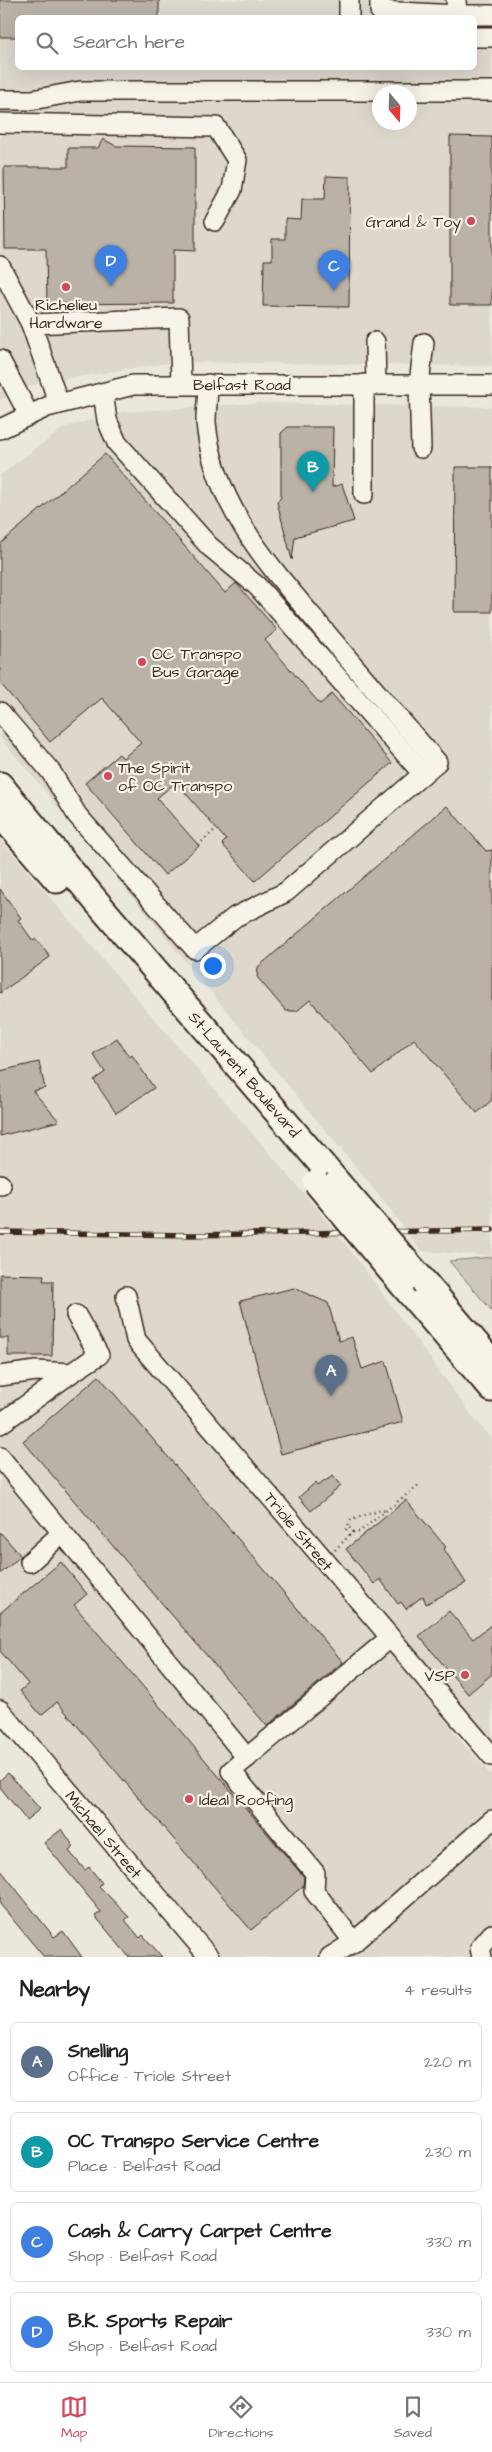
<!DOCTYPE html>
<meta charset="utf-8">
<style>
body{margin:0;font-family:"Architects Daughter",sans-serif;background:#f6f6f6;color:#222}
.compass{position:absolute;left:372px;top:85px;width:45px;height:45px;border-radius:50%;background:#fff;box-shadow:0 5px 20px #0002;rotate:161deg}
.you{position:absolute;left:212px;top:965px;width:18px;height:18px;margin:-12px;border:4px solid #fff;border-radius:50%;background:#1a73e8;box-shadow:0 0 0 8px #1a73e833}
.badge{display:grid;place-items:center;width:32px;height:32px;border-radius:50%;background:#d1495b;color:#fff;font-size:16px;font-weight:700}
.pin{position:absolute;translate:-50% -41px;filter:drop-shadow(0 1px 2px #0008)}
.pin::after{content:'';position:absolute;top:26px;width:18px;height:15px;background:inherit;clip-path:polygon(0 0,100% 0,50% 100%)}
.list{margin:0;padding:0;list-style:none}
h2{display:flex;justify-content:space-between;align-items:center;height:65px;margin:0;padding:0 20px;font-size:21px}
h2 small{font-size:16px;font-weight:400;color:#767676}
.list li{display:grid;grid-template-columns:32px 1fr auto;gap:15px;align-items:center;box-sizing:border-box;height:80px;margin:0 10px 10px;padding:0 10px;border:1px solid #e0e0e0;border-radius:8px}
.list b{display:block;font-size:19px;white-space:nowrap}
.list p{margin:0;font-size:16px;white-space:nowrap;color:#767676}
.list em{font-size:16px;font-style:normal;color:#767676}
.icon{flex:none;width:28px;height:28px;fill:none;stroke:currentColor;stroke-width:2;stroke-linecap:round;stroke-linejoin:round}
.map{position:relative;flex:none;width:492px;height:1957px;overflow:hidden}
.search{position:absolute;background:#fff;box-shadow:0 5px 20px #0002;left:15px;right:15px;top:15px;height:55px;display:flex;align-items:center;gap:12px;box-sizing:border-box;padding:0 18px;border-radius:8px;color:#767676;font-size:19px}
.sheet{height:425px;background:#fff}
nav{display:flex;justify-content:space-around;align-items:center;box-sizing:border-box;height:70px;border-top:1px solid #e0e0e0;background:#fff;font-size:14px;color:#767676}
nav a{display:grid;justify-items:center;gap:2px}
nav .on{color:#d1495b}
.map>svg:first-child{display:block}
</style>
<div class="map">
<svg width="492" height="1957" viewBox="0 0 492 1957">
<rect width="100%" height="100%" fill="#ece7dc"/>
<filter id="ink" filterUnits="userSpaceOnUse"><feTurbulence type="fractalNoise" baseFrequency=".02" numOctaves="2"/><feDisplacementMap in="SourceGraphic" scale="10" xChannelSelector="R" yChannelSelector="G"/><feConvolveMatrix kernelMatrix="1 2 1 2 8 2 1 2 1" color-interpolation-filters="sRGB"/></filter>
<g filter="url(#ink)">
<g fill="#ddd7cc" fill-rule="evenodd">
<path d="M0 0H492V366L173 362 39 383 0 400ZM18 18H474V68H18ZM380 92H410V122H380Z"/>
<path d="M259 403 492 407V1256L421 1251 387 1205 0 737V475L65 427 123 412Z"/>
<path d="M0 839 319 1211 357 1259 470 1413 492 1439V1744L471 1722 452 1731 492 1776V1957H218L0 1699Z"/>
</g>
<path fill="#cec8bc" stroke="#84796d" d="M492 1257V1311L449 1261Z"/>
<g fill="#bab2a7" stroke="#3b2a1e">
<path d="M0 0H159V18H18V37H0Z"/>
<path d="M450 136 492 137V305H450Z"/>
<path d="M103 139 116 146 195 147V251L173 250V303L47 304 46 249H5L4 167H68V148H98Z"/>
<path d="M326 176 350 177 349 307 263 306 264 260H272V239H285V219L301 220 302 199H325Z"/>
<path d="M288 427H333L332 487 342 484 354 521 295 537 292 560 277 502 281 497V433Z"/>
<path d="M105 454 225 593 236 583 277 630 265 640 320 704 332 694 392 763 255 881 222 844 226 840 176 782 157 798 199 846 165 875 85 783 119 754 123 758 141 743 102 698 50 742 0 683V544Z"/>
<path d="M455 467H492V612H454Z"/>
<path d="M447 806 486 851 492 850V1100L477 1113 414 1039 373 1074 310 1000 297 1011H286L257 977 258 967Z"/>
<path d="M0 889 21 918 18 920 33 941 36 939 50 957 0 993Z"/>
<path d="M117 1038 129 1057 132 1055 154 1088 116 1113 94 1080 105 1072 93 1054Z"/>
<path d="M39 1062 45 1088 33 1091 59 1121 0 1136V1071Z"/>
<path d="M0 1274 44 1275 43 1281H53L52 1356H8V1338H0Z"/>
<path d="M294 1288 328 1303 339 1341 352 1337 362 1369 386 1361 403 1422 281 1454 240 1301Z"/>
<path d="M99 1376 343 1662 267 1726 23 1441Z"/>
<path d="M333 1476 341 1486 311 1511 299 1497 315 1483 317 1486Z"/>
<path d="M406 1500 446 1547 444 1549 466 1583 426 1604 423 1596 406 1609 401 1602 398 1604 380 1579 374 1584 346 1549Z"/>
<path d="M0 1532 21 1556 0 1574Z"/>
<path d="M61 1562 87 1594 74 1605 304 1877 303 1886 251 1930 57 1702 41 1715 20 1691 28 1684 0 1651V1613Z"/>
<path d="M449 1611 473 1639 492 1624V1674L468 1694 419 1636Z"/>
<path d="M8 1773 40 1809 26 1820 0 1787V1780Z"/>
<path d="M62 1829 74 1847 69 1851 85 1870 89 1867 102 1883 99 1886 129 1917 125 1920 140 1938 143 1935 162 1957H129L95 1916 101 1912 44 1843Z"/>
<path d="M0 1869 54 1937 63 1931 82 1957H44L0 1904Z"/>
</g>
<g fill="none" stroke-linecap="round" stroke-linejoin="round">
<defs>
<g id="minor">
<path d="M380 0V11L457 15 456 0"/>
<path d="M457 15H492"/>
<path d="M349 18V0"/>
<path d="M474 37H492"/>
<path d="M0 100H32L80 91H492"/>
<path d="M0 123 216 127 237 160 232 190 215 221"/>
<path d="M0 266 31 324"/>
<path d="M375 342 376 384"/>
<path d="M0 360 29 415"/>
<path d="M208 384C208 396 206 409 206 422 213 508 276 573 328 635 364 678 400 720 437 762L423 774"/>
<path d="M59 404 31 324 179 318 181 384"/>
<path d="M0 429 47 407 133 385H492"/>
<path d="M421 448 419 384 424 343"/>
<path d="M364 494V384"/>
<path d="M0 712 51 772 77 815 195 949 235 917 286 892 423 774 257 586 209 546 117 443 107 420 103 393"/>
<path d="M0 1184 1 1185"/>
<path d="M126 1296 136 1340 492 1756"/>
<path d="M71 1373 99 1355 76 1315"/>
<path d="M0 1376 36 1371 71 1373 0 1424"/>
<path d="M0 1457 247 1758"/>
<path d="M30 1562 62 1533"/>
<path d="M0 1710 209 1957"/>
<path d="M354 1942 314 1891 315 1873 231 1771 390 1638"/>
<path d="M330 1957 354 1942 492 1820"/>
<path d="M482 1957 480 1948 492 1934"/>
</g>
<g id="major">
<path d="M0 785 96 901 337 1182"/>
<path d="M0 814 57 880"/>
<path d="M425 1283 492 1362"/>
<path d="M402 1284 492 1389"/>
</g>
</defs>
<use href="#minor" stroke="#3b2a1e" stroke-width="22"/>
<use href="#major" stroke="#3b2a1e" stroke-width="29"/>
<g stroke="#3b2a1e" stroke-width="2.5" stroke-dasharray="1 4" stroke-linecap="butt">
<path d="M198 845 216 829"/>
<path d="M346 1530 351 1520 381 1510 386 1511"/>
<path d="M353 1532H359L420 1484"/>
<path d="M335 1550 353 1532 348 1526"/>
</g>
<use href="#minor" stroke="#f7f3e8" stroke-width="19"/>
<use href="#major" stroke="#f7f3e8" stroke-width="25"/>
<defs>
<path id="rail" d="M0 1232 190 1235 492 1230"/>
</defs>
<use href="#rail" stroke="#3b2a1e" stroke-width="5.5"/>
<use href="#rail" stroke="#f7f3e8" stroke-width="4" stroke-dasharray="11" stroke-linecap="butt"/>
<defs>
<g id="major-bridge">
<path d="M316 1182 402 1284"/>
<path d="M337 1182 425 1283"/>
</g>
</defs>
<use href="#major-bridge" stroke="#3b2a1e" stroke-width="29" stroke-linecap="butt"/>
<use href="#major-bridge" stroke="#f7f3e8" stroke-width="25"/>
</g>
</g>
<g fill="#d1495b" stroke="#f7f3e8" stroke-width="2">
<circle cx="471" cy="221" r="5"/>
<circle cx="66" cy="287" r="5"/>
<circle cx="142" cy="662" r="5"/>
<circle cx="108" cy="776" r="5"/>
<circle cx="465" cy="1675" r="5"/>
<circle cx="189" cy="1799" r="5"/>
</g>
<g text-anchor="middle" stroke-width="4.5" stroke-linejoin="round" paint-order="stroke">
<g font-size="16" fill="#3b2a1e" stroke="#f7f3e8" text-anchor="start">
<text x="461" y="227" text-anchor="end">Grand &amp; Toy</text>
<text x="66" y="310" text-anchor="middle">Richelieu<tspan x="66" dy="18">Hardware</tspan></text>
<text x="152" y="659">OC Transpo<tspan x="152" dy="18">Bus Garage</tspan></text>
<text x="118" y="773">The Spirit<tspan x="118" dy="18">of OC Transpo</tspan></text>
<text x="455" y="1681" text-anchor="end">VSP</text>
<text x="199" y="1805">Ideal Roofing</text>
</g>
<g font-size="16" fill="#3b2a1e" stroke="#f7f3e8">
<text x="242" y="390">Belfast Road</text>
<text transform="translate(245 1074) rotate(49)" y="6">St-Laurent Boulevard</text>
<text transform="translate(299 1531) rotate(50)" y="6">Triole Street</text>
<text transform="translate(104 1834) rotate(50)" y="6">Michael Street</text>
</g>
</g>
</svg>
<svg class="compass" viewBox="-18 -18 36 36"><path d="M0-13l5 13h-10z" fill="#e53935"/><path d="M0 13l5-13h-10z" fill="#767676"/></svg>
<div class="you"></div>
<div class="pin badge" style="left:331px;top:1396px;background:#5c6f8a">A</div>
<div class="pin badge" style="left:313px;top:492px;background:#0f9aa8">B</div>
<div class="pin badge" style="left:334px;top:291px;background:#3f7fe0">C</div>
<div class="pin badge" style="left:111px;top:286px;background:#3f7fe0">D</div>
<div class="search"><svg class="icon" aria-label="search" viewBox="0 0 24 24"><circle cx="10" cy="10" r="6"/><path d="M15 15l6 6"/></svg>Search here</div>
</div>
<section class="sheet">
<h2>Nearby<small>4 results</small></h2>
<ul class="list">
<li><span class="badge" style="background:#5c6f8a">A</span><div><b>Snelling</b><p>Office · Triole Street</p></div><em>220 m</em></li>
<li><span class="badge" style="background:#0f9aa8">B</span><div><b>OC Transpo Service Centre</b><p>Place · Belfast Road</p></div><em>230 m</em></li>
<li><span class="badge" style="background:#3f7fe0">C</span><div><b>Cash &amp; Carry Carpet Centre</b><p>Shop · Belfast Road</p></div><em>330 m</em></li>
<li><span class="badge" style="background:#3f7fe0">D</span><div><b>B.K. Sports Repair</b><p>Shop · Belfast Road</p></div><em>330 m</em></li>
</ul>
</section>
<nav>
<a class="on"><svg class="icon" aria-label="map" viewBox="0 0 24 24"><path d="M3 6l6-2 6 2 6-2v14l-6 2-6-2-6 2zM9 4v14M15 6v14"/></svg>Map</a>
<a><svg class="icon" aria-label="directions" viewBox="0 0 24 24"><path d="M12 3l9 9-9 9-9-9zM9 14v-3h6M13 9l2 2-2 2"/></svg>Directions</a>
<a><svg class="icon" aria-label="saved" viewBox="0 0 24 24"><path d="M7 4h10v16l-5-4-5 4z"/></svg>Saved</a>
</nav>
